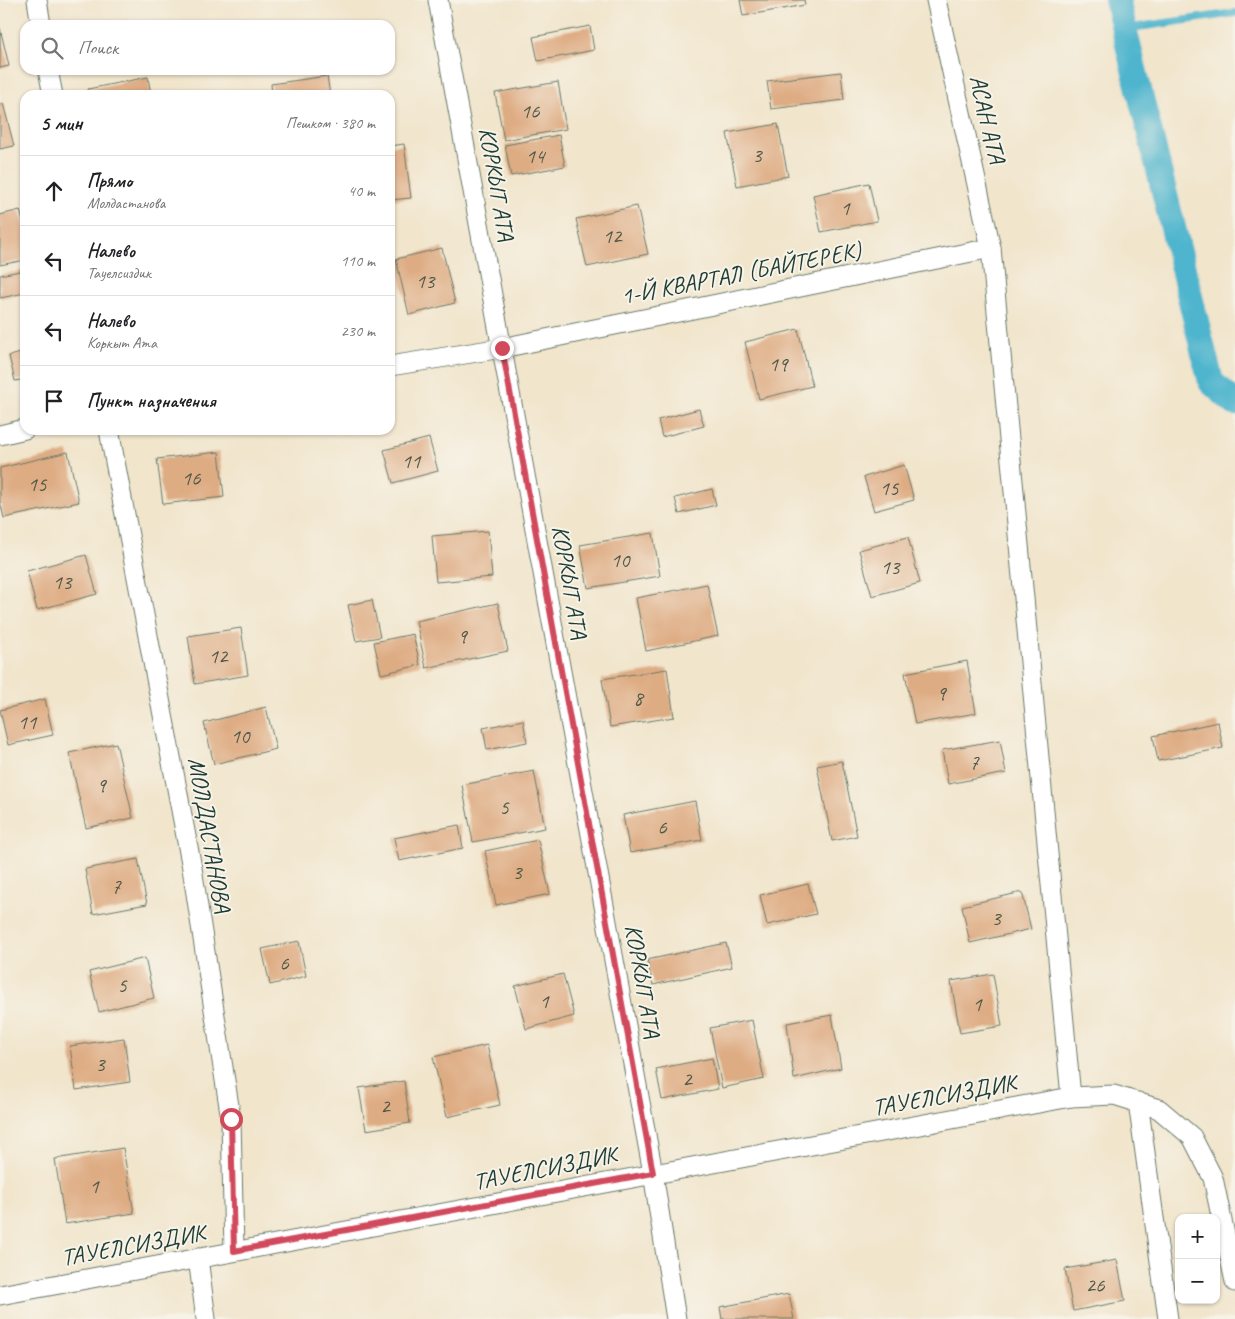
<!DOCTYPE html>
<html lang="ru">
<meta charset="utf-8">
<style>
body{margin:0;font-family:Caveat,sans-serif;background:#f2f2f2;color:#202124}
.controls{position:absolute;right:15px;bottom:15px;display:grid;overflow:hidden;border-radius:10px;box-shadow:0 1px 4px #0004}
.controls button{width:45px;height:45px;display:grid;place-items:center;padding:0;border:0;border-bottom:1px solid #e0e0e0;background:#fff;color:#202124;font:25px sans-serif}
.stop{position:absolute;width:15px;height:15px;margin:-11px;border:4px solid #d1495b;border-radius:50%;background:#fff}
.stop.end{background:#d1495b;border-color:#fff;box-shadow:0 1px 5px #0008}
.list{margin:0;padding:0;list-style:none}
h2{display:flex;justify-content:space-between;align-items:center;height:65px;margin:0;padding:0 20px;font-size:21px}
h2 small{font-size:16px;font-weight:400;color:#757577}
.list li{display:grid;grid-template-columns:32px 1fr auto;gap:15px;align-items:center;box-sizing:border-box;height:70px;padding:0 20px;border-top:1px solid #e0e0e0}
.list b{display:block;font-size:19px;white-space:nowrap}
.list p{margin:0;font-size:16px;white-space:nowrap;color:#757577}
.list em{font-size:16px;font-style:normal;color:#757577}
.icon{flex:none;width:28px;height:28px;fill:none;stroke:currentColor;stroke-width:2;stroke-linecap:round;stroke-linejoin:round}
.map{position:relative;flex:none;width:1235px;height:1319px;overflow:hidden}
.search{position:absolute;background:#fff;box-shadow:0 1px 4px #0004;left:20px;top:20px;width:375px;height:55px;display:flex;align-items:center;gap:12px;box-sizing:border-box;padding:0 18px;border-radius:15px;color:#757577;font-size:19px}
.panel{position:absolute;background:#fff;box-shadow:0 1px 4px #0004;left:20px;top:90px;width:375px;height:345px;border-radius:15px}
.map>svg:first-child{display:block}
</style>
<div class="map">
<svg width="1235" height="1319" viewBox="0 0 1235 1319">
<rect width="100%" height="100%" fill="#f7f3e8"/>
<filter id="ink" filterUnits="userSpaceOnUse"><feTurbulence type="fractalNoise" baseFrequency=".02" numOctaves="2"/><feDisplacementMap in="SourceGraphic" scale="10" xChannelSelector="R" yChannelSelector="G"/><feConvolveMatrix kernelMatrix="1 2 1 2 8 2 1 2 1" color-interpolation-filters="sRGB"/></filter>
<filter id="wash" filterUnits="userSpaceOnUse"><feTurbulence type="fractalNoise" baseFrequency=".0096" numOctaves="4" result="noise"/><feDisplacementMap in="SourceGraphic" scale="20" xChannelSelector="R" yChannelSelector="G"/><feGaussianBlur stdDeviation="1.12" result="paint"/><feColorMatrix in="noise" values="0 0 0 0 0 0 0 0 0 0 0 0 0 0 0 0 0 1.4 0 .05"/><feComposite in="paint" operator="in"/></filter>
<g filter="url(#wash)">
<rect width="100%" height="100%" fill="#f1e5cc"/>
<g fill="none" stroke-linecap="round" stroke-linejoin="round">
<path stroke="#4fb5ce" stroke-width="8" d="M1124 29 1235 13"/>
<path stroke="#4fb5ce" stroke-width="26" d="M1117 0 1211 382 1235 403"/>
</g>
<g id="blocks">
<g fill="#deac83">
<path d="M740 0H804L805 5 743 16Z"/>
<path d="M590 26 594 50 538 61 533 37Z"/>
<path d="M0 28 9 66 0 68Z"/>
<path d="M841 72 844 100 771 109 767 81Z"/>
<path d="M327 76 330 95H272L271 84Z"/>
<path d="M148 77 151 95H89L88 89Z"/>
<path d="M558 82 566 129 504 140 495 93Z"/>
<path d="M3 103 14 146 0 149V104Z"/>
<path d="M778 124 788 176 737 186 727 133Z"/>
<path d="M559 135 565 166 511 176 505 145Z"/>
<path d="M404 144 411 198 390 200V146Z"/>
<path d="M869 183 877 221 821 232 813 195Z"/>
<path d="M637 206 648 254 587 267 576 219Z"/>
<path d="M20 210 25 230V260L0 265V215Z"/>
<path d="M442 248 455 303 409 315 396 259Z"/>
<path d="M25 270V293L0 298V275Z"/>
<path d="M798 329 812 386 759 399 745 342Z"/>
<path d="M25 352V379L15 381 9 356Z"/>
<path d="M699 409 704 426 662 437 658 420Z"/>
<path d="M429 438 438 471 393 483 384 450Z"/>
<path d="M68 452 79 502 4 518 0 501V468Z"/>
<path d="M219 452 224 497 163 504 157 459Z"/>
<path d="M904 465 914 500 874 511 864 477Z"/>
<path d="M712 489 716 505 679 514 675 498Z"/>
<path d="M488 531 492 577 436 582 432 536Z"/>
<path d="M653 533 660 576 588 588 580 545Z"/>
<path d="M908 537 920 583 872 596 859 550Z"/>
<path d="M86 555 97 594 37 610 27 571Z"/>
<path d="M707 584 718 636 646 651 636 598Z"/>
<path d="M372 600 380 637 356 641 348 605Z"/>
<path d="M498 603 508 651 426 668 416 621Z"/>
<path d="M241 628 248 675 195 684 188 636Z"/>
<path d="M413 634 420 665 381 674 374 642Z"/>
<path d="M967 661 976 713 915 724 905 673Z"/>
<path d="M667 669 674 717 610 727 602 679Z"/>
<path d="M45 699 53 735 8 745 0 710Z"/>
<path d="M266 707 276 749 214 764 204 723Z"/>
<path d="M523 720 527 742 487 750 483 728Z"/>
<path d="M1218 722 1223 748 1158 761 1153 736Z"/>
<path d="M1000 740 1006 773 948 784 942 750Z"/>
<path d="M116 743 133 818 86 828 69 753Z"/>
<path d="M842 761 857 836 832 841 817 766Z"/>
<path d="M534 771 545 828 473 842 462 785Z"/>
<path d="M695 801 702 840 630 853 623 815Z"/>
<path d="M459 825 463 848 399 861 394 838Z"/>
<path d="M538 840 550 894 496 905 485 851Z"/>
<path d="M138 859 147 904 93 914 85 869Z"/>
<path d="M808 884 816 914 767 925 760 895Z"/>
<path d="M1022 892 1031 929 970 943 962 906Z"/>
<path d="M299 941 306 976 270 985 262 949Z"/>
<path d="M726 943 732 967 653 985 647 960Z"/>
<path d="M145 958 154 998 99 1012 89 972Z"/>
<path d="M563 974 574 1016 526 1029 515 986Z"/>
<path d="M993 974 1002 1026 960 1033 951 981Z"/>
<path d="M832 1015 841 1068 794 1079 787 1023Z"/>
<path d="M752 1020 764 1079 722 1088 710 1028Z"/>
<path d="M124 1038 130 1082 76 1090 70 1046Z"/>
<path d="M487 1045 500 1105 447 1117 433 1057Z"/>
<path d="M712 1058 718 1089 662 1100 656 1069Z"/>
<path d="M404 1081 410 1123 366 1130 359 1088Z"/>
<path d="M123 1148 134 1213 65 1224 55 1159Z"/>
<path d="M1117 1260 1125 1301 1073 1311 1065 1269Z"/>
<path d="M789 1294 794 1319H722L720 1307Z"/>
</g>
</g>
</g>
<g filter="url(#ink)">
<use href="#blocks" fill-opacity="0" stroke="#687869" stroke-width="1"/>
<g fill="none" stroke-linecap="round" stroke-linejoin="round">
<defs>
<g id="minor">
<path d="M37 0 41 25"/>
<path d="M438 0 653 1173 676 1319"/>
<path d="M936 0 991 248 1071 1097"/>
<path d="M48 70 53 95"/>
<path d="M390 366 502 348 991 248"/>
<path d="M109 430 192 868 231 1119 234 1251"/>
<path d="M0 435 25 429"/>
<path d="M1138 1102 1168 1319"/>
<path d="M198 1258 206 1319"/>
<path d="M0 1295 1071 1097 1114 1095 1159 1109 1192 1137 1213 1178 1235 1282"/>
</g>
</defs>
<use href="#minor" stroke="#687869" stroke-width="21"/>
<use href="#minor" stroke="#fff" stroke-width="19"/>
</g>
</g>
<g fill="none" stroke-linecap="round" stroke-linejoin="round" filter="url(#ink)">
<path stroke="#d1495b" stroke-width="6" d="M231 1119 234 1251 653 1173 502 348"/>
</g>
<g text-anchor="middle" stroke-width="4" stroke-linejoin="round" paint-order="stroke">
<g font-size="21" fill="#4f5948">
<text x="530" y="118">16</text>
<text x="757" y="162">3</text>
<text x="535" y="163">14</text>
<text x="845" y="215">1</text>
<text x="612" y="243">12</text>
<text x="425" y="288">13</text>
<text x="778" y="371">19</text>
<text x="411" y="468">11</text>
<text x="191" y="485">16</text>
<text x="37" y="491">15</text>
<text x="889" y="495">15</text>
<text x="620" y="567">10</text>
<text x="890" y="574">13</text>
<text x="62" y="589">13</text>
<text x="462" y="643">9</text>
<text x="218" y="663">12</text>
<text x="941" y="700">9</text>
<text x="638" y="705">8</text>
<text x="27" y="729">11</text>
<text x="240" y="743">10</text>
<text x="974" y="769">7</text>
<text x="101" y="792">9</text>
<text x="504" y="814">5</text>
<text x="662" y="834">6</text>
<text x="517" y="879">3</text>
<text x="116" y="893">7</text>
<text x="996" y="925">3</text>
<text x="284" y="970">6</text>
<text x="122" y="992">5</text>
<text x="544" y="1008">1</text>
<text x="977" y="1011">1</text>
<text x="100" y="1071">3</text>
<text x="687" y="1086">2</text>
<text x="385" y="1113">2</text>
<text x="94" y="1193">1</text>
<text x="1095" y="1292">26</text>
</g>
<g font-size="24" fill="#1f3d34" stroke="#f7f3e8">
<text transform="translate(988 119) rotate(77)" y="8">АСАН АТА</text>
<text transform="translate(497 184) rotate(80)" y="8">КОРКЫТ АТА</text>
<text transform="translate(741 273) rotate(-11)" y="8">1-Й КВАРТАЛ (БАЙТЕРЕК)</text>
<text transform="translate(570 582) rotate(80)" y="8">КОРКЫТ АТА</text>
<text transform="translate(210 835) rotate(80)" y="8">МОЛДАСТАНОВА</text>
<text transform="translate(643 981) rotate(80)" y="8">КОРКЫТ АТА</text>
<text transform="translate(944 1095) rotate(-10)" y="8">ТАУЕЛСИЗДИК</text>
<text transform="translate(545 1168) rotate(-11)" y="8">ТАУЕЛСИЗДИК</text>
<text transform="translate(133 1245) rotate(-10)" y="8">ТАУЕЛСИЗДИК</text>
</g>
</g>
</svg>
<div class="controls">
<button>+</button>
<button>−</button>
</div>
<div class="stop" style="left:231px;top:1119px"></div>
<div class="stop end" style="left:502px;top:348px"></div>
<div class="search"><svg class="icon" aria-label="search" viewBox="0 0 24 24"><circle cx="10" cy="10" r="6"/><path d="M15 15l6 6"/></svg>Поиск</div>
<section class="panel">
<h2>5 мин<small>Пешком · 380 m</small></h2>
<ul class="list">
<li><svg class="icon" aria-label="ahead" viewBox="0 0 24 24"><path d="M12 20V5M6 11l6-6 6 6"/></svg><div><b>Прямо</b><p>Молдастанова</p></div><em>40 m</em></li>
<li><svg class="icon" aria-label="left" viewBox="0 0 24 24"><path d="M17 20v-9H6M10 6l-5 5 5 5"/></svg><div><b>Налево</b><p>Тауелсиздик</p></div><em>110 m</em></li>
<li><svg class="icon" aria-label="left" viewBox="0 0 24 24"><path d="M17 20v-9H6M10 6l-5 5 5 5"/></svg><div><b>Налево</b><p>Коркыт Ата</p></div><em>230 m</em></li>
<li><svg class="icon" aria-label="arrive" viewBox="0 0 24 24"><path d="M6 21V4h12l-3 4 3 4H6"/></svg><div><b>Пункт назначения</b></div></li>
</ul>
</section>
</div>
